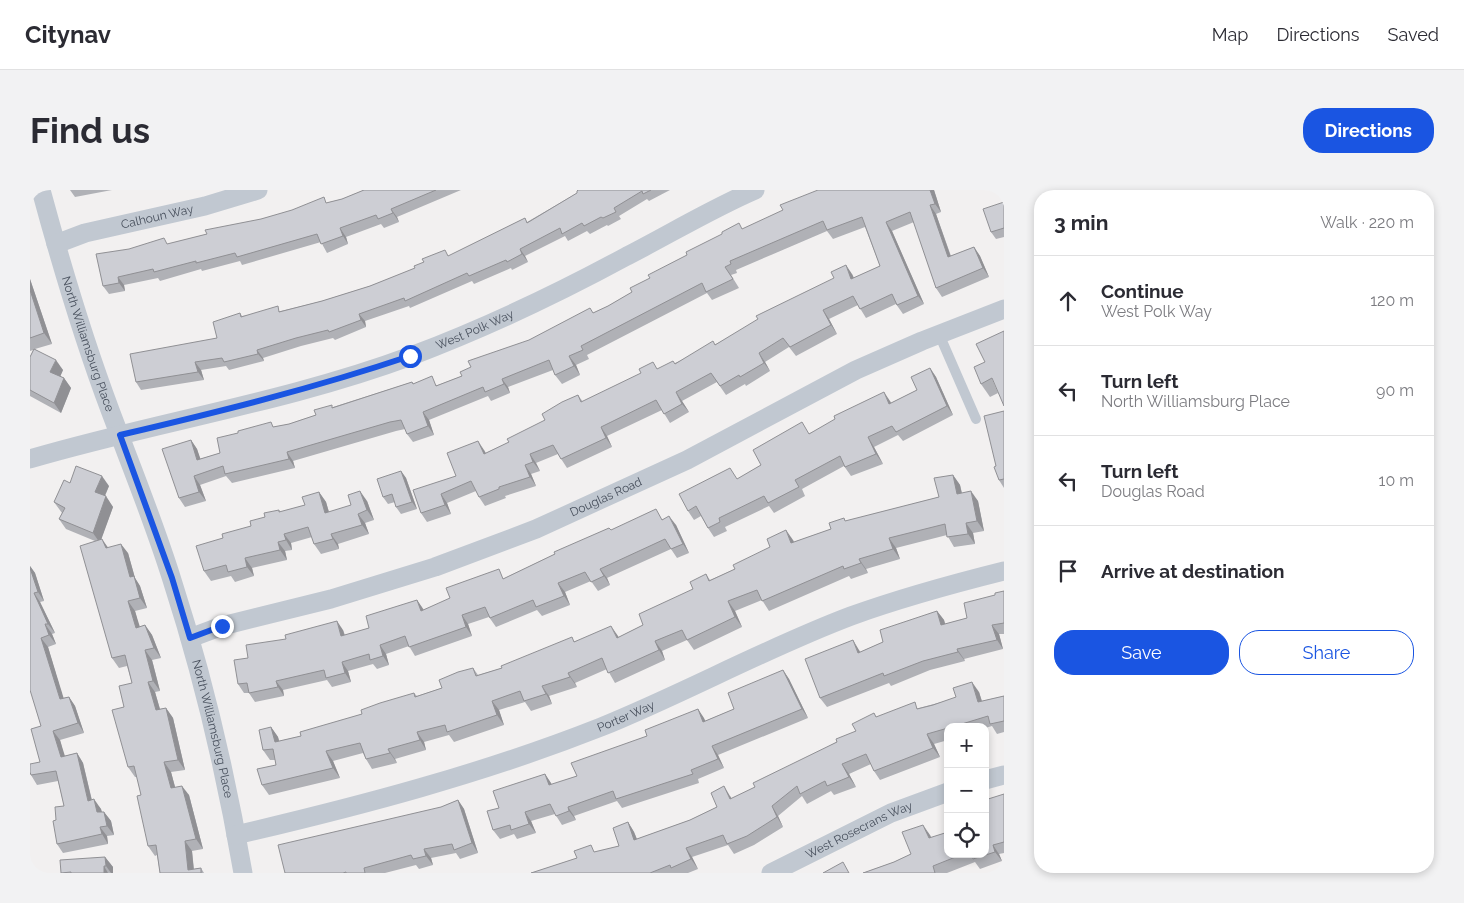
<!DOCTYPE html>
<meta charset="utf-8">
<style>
body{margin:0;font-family:Raleway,sans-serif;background:#f2f2f3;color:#2b2b33}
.controls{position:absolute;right:15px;bottom:15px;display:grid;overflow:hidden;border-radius:10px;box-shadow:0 2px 8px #0003}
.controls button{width:45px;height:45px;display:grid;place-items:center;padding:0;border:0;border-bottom:1px solid #e1e1e2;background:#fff;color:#2b2b33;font:25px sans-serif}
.stop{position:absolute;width:15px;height:15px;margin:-11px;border:4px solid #1a55e2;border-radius:50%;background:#fff}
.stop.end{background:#1a55e2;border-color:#fff;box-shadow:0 1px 5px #0008}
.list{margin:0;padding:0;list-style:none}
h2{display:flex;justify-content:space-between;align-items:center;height:65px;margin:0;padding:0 20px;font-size:21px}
h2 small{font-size:16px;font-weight:400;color:#7c7c81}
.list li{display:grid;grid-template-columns:32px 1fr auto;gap:15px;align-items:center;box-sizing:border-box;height:90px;padding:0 20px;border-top:1px solid #e1e1e2}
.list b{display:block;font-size:19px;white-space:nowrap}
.list p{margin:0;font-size:16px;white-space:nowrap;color:#7c7c81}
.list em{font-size:16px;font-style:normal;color:#7c7c81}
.actions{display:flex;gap:10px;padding:15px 20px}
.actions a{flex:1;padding:11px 0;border:1px solid #1a55e2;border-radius:20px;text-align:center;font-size:18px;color:#1a55e2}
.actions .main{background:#1a55e2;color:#fff}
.icon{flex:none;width:28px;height:28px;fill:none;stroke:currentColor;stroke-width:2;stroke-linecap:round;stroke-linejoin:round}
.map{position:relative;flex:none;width:974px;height:683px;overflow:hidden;border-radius:20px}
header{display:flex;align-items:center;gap:30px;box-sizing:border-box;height:70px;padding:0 25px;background:#fff;border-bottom:1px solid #e1e1e2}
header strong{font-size:24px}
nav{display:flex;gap:28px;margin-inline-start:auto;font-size:18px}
.intro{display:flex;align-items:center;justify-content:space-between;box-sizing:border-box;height:120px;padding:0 30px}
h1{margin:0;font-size:35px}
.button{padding:12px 22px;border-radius:20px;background:#1a55e2;color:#fff;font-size:18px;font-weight:700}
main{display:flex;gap:30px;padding:0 30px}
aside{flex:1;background:#fff;border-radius:20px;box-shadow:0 2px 8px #0003}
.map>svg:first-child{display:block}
</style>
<header>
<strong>Citynav</strong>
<nav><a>Map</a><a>Directions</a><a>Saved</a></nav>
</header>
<div class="intro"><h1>Find us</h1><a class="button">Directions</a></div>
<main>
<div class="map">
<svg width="974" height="683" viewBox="0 0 974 683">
<rect width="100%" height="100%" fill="#f2f0f0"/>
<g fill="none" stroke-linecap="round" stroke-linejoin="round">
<path stroke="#c1c8d1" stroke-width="10" d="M909 144 946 229"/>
<g stroke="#c1c8d1" stroke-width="19">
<path id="s1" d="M11 0C31 74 53 148 80 220 101 276 124 332 142 390 173 486 196 584 213 683"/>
<path id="s2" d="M26 54 55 43 175 16 228 0"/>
<path id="s3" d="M0 269C126 232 257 212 381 166 455 138 527 104 597 66 640 44 681 19 725 0"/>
<path id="s4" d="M160 448 192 436 301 409 405 377 506 339 657 270 826 180 892 151 974 119"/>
<path d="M955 590 974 585"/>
<path id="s5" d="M206 645C330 616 452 584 571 537 655 503 736 458 821 426 871 408 922 394 974 381"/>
<path id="s6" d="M741 683 861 623 918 602"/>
</g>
</g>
<g fill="#b0b1b6">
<path d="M40 0H82L45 7Z"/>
<path d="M334 0H431L367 27 369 32 354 38 351 34 316 47 318 54 297 63 291 52 212 75 210 71 172 81 171 79 130 91 128 88 94 95 95 101 79 104 73 96 139 54 177 44 231 29 312 9Z"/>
<path d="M548 0H640L619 11 617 9 589 26 591 29 578 36 577 35 560 44 557 41 538 51 535 46 495 66 498 72 482 80 481 78 444 94 442 91 380 118 379 116 335 131 336 137 305 150 303 148 271 156 233 168 234 171 199 180 196 176 171 180 174 190 111 200 106 192 187 148 210 123 212 126 251 121 292 111 340 96 419 66 495 28 497 32 547 3Z"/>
<path d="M904 0 911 22 906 24 921 66 944 57 950 66 959 87 912 107 906 98 884 32 862 41 894 114 873 124 866 114 836 128 828 115 799 129 807 144 766 166 759 157 735 172 740 181 716 196 715 194 696 205 687 192 652 211 659 222 640 233 632 220 577 246 582 257 537 278 528 264 506 273 510 281 501 284 506 296 475 306 476 308 455 316 449 307 446 301 417 313 421 324 397 332 391 323 426 286 454 260 456 263 479 252 515 230 548 205 553 212 628 179 645 173 686 154 822 84 824 88 850 76 835 37 803 49 797 41 706 80 707 83 701 85 709 98 682 110 677 103 557 165 559 169 546 175 550 185 532 194 525 185 523 180 478 197 480 203 461 211 458 206 399 230 404 245 383 252 377 244 375 239 366 241 263 271 265 278 202 293 196 286 170 295 176 311 155 317 149 308 161 250 167 259 170 269 190 263 244 237 259 234 286 225 303 217 382 192 384 194 408 195 432 186 499 150 563 123 578 116 712 39Z"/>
<path d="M974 12V47L966 49 961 42Z"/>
<path d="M0 89 22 154 5 159 33 180 30 186 34 188 41 198 31 223 0 206V167L3 160 0 161Z"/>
<path d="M955 172 968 203 960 207 951 194Z"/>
<path d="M900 178 906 187 923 225 873 251 868 245 844 257 853 274 821 286 814 276 772 299 775 306 744 323 739 316 695 337 697 341 684 347 678 338 671 326 664 330 658 321 708 289 731 275 780 243 860 211 861 213 887 200Z"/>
<path d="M974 221V298L969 290 966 276Z"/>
<path d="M371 281 376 288 387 319 371 324 366 317 365 312 358 314 353 307Z"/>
<path d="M923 285 930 295 932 303 948 311 954 341 943 343 945 354 924 357 917 345 866 358 870 369 836 379 838 383 821 389 819 386 739 421 732 410 705 421 712 437 664 460 657 450 632 461 635 470 585 493 577 479 545 493 547 497 519 506 522 514 501 521 495 512 469 520 474 535 424 552 419 545 394 552 396 560 365 569 367 573 342 579 336 569 333 563 303 571 310 588 239 605 232 595 246 575 245 570H240L233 560 241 537 248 547 249 551 271 546 332 524 384 503 387 506 412 498 443 478 448 485 472 478 545 451 589 447 613 435 663 399 676 384 680 390 705 379 763 350 764 352 801 339 816 331 909 307Z"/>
<path d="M40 293 79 296 75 306 83 317 71 349 78 358 98 363 105 388 110 396 117 418 105 421 109 437 115 435 122 445 131 468 122 470 130 501 125 502 130 519 136 518 143 528 155 580 141 582 145 597 159 605 173 659 162 661 164 679 171 678 174 683H130L127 665 125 666 118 656 111 605 107 587H105L98 577 94 517 102 493 97 476 89 478 82 468 65 351 36 339 29 329 32 323 24 312Z"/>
<path d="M289 302 296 312 299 322 337 311 344 330 335 333 339 344 308 354 309 359 291 364 284 354 282 347 261 353 262 360 255 361 257 370 222 378 224 386 205 392 201 386 181 391 174 381 193 348 221 336 235 327 249 320 250 322 275 315Z"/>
<path d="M633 329 646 335 659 363 647 368 641 359 577 388 580 395 568 401 561 391 535 402 540 415 512 426 507 420 466 437 459 427 438 434 442 446 385 466 379 456 356 464 359 475 347 479 343 474 318 481 321 492 302 497 297 490 253 500 254 506 225 512 219 503H214L208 494 218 468 256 449 313 440 315 445 339 438 387 410 394 420 475 388 579 338 581 340Z"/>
<path d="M0 376 5 383 14 411 10 412 25 443 22 444 26 454 18 457 33 508 39 507 45 516 54 543 30 550 34 566 47 563 53 573 62 610 71 619 72 622H74L81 631 84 645 77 646 78 654 33 663 27 654 26 630 34 616 28 591 7 595 1 585 10 572 11 536 2 505Z"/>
<path d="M974 401V444H969L973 459 934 469 935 471 900 480 861 496 859 493 797 517 790 508 829 460 830 462 853 452 907 421 914 430 915 434 937 428 965 405Z"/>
<path d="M753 480 759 489 778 528 688 565 694 578 668 589 669 593 592 618 587 611 544 626 546 630 532 635 525 624 501 631 506 643 487 649 484 644 470 649 463 640 469 618 515 584 522 595 547 586 668 519 675 531 704 519Z"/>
<path d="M949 502 952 511 974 506V542L967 544 962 536 955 538V537H918V550L904 554 910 567 850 590 844 581 841 574 819 584 826 597 804 605 801 601 777 614 772 606 748 626 753 637 724 655 704 664 698 655 662 667 668 679 658 683H501L566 662 589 656 598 632 604 642 607 649 660 630 687 617 700 606 702 609 725 597 826 541 844 523 846 527 889 518Z"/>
<path d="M974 604V663L969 664 972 671 950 679 945 672 917 683H833L864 672 881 664 900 645 901 647 918 664H955Z"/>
<path d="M428 610 434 619 448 663 430 669 426 663 401 668 403 675 389 679 386 675 355 683H255Z"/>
<path d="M75 667 83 677V683H31Z"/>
</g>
<g fill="#909094">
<path d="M900 0H904L911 22 905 14Z"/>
<path d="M900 15 906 24 924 76 918 67Z"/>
<path d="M361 19 367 27 369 32 363 23Z"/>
<path d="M856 32 862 41 894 114 888 106Z"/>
<path d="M310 38 316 47 318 54 313 46Z"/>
<path d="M944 57 950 66 959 87 953 78Z"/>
<path d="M490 59 495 66 498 72 492 64Z"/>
<path d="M816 75 822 84 828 98 821 89Z"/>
<path d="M88 87 94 95 95 101 89 93Z"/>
<path d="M0 89 22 154 14 143 0 100Z"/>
<path d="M793 120 799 129 807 144 801 135Z"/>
<path d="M329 124 335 131 336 137 331 130Z"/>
<path d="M227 160 233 168 234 171 228 164Z"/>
<path d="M729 163 735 172 740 181 734 173Z"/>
<path d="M539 166 546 175 550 185 544 176Z"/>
<path d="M26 170 33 180 28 192 20 182Z"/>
<path d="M165 172 171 180 174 190 168 182Z"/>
<path d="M900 178 906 187 923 225 917 216Z"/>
<path d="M34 188 41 198 31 223 24 213Z"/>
<path d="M472 189 478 197 480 203 474 194Z"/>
<path d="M646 202 652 211 659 222 652 214Z"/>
<path d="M854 202 860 211 865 223 859 214Z"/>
<path d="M393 222 399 230 404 245 398 236Z"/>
<path d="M571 237 577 246 582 257 576 248Z"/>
<path d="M838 247 844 257 853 274 846 264Z"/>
<path d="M161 250 167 259 174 279 167 270Z"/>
<path d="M448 251 454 260 460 273 454 264Z"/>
<path d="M257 262 263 271 265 278 259 269Z"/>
<path d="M500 264 506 273 510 281 503 272Z"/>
<path d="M495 275 501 284 506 296 500 287Z"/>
<path d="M371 281 376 288 387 319 382 312Z"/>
<path d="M923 285 930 295 934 314 927 304Z"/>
<path d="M72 286 79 296 72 312 65 302Z"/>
<path d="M164 286 170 295 176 311 169 302Z"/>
<path d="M330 301 337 311 344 330 337 320Z"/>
<path d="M941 301 948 311 954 341 947 331Z"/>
<path d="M289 302 296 312 302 333 295 323Z"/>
<path d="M411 304 417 313 421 324 415 315Z"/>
<path d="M76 306 83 317 70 353 63 343Z"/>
<path d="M328 324 335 333 339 344 332 335Z"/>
<path d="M639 326 646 335 659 363 653 354Z"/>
<path d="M936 333 943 343 945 354 938 344Z"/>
<path d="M756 340 763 350 768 363 761 353Z"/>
<path d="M254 344 261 353 262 360 256 350Z"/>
<path d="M301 344 308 354 309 359 303 349Z"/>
<path d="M859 348 866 358 870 369 863 359Z"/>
<path d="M72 349 79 359 76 358Z"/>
<path d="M248 352 255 361 257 370 250 360Z"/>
<path d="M91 354 98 363 105 388 110 396 117 418 110 408 100 387Z"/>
<path d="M215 368 222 378 224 386 217 377Z"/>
<path d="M829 369 836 379 838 383 831 373Z"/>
<path d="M0 376 5 383 14 411 8 402 0 378Z"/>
<path d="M570 379 577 388 580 395 574 386Z"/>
<path d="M528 393 535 402 540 415 534 406Z"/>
<path d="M4 403 10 412 25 443 18 434Z"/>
<path d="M387 410 393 419 397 430 391 421Z"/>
<path d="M98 411 105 421 113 447 106 438Z"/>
<path d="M698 411 705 421 712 437 705 427Z"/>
<path d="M907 421 914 430 918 444 911 435Z"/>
<path d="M432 425 438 434 442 446 436 437Z"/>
<path d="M307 431 313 440 317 455 311 446Z"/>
<path d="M15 434 22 444 26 454 19 445Z"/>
<path d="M115 435 122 445 131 468 124 458Z"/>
<path d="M962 435 969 444 973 459 967 450Z"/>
<path d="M581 436 588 446 594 458 587 448Z"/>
<path d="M11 448 18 457 37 519 30 509Z"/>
<path d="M823 450 829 460 835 473 828 463Z"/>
<path d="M625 451 632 461 635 470 629 460Z"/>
<path d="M350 455 356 464 359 475 353 466Z"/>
<path d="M927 459 934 469 935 471 928 462Z"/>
<path d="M115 460 122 470 130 501 123 491Z"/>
<path d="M312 472 318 481 321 492 315 483Z"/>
<path d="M753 480 759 489 778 528 772 519Z"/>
<path d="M538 483 545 493 547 497 540 487Z"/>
<path d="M246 491 253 500 254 506 248 497Z"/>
<path d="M118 492 125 502 133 530 126 520Z"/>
<path d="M942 492 949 502 955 522 948 512Z"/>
<path d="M512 496 519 506 522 514 516 504Z"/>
<path d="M39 507 45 516 54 543 48 533Z"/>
<path d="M462 511 469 520 474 535 467 525Z"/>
<path d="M136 518 143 528 155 580 148 570Z"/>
<path d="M668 519 674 528 680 541 673 532Z"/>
<path d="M241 537 248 547 252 562 245 552Z"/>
<path d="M23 541 30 550 38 576 31 567Z"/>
<path d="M387 542 394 552 396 560 390 550Z"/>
<path d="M897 544 904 554 910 567 903 558Z"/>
<path d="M682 556 688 565 694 578 688 569Z"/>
<path d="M358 559 365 569 367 573 360 563Z"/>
<path d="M296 561 303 571 310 588 303 578Z"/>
<path d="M47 563 53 573 64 620 58 611Z"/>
<path d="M134 572 141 582 148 608 141 598Z"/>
<path d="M812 574 819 584 826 597 819 587Z"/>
<path d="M515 584 521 593 526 604 519 595Z"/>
<path d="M152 596 159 605 173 659 166 649Z"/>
<path d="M694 596 700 606 707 619 700 609Z"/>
<path d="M64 609 71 619 74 632 67 622Z"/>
<path d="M428 610 434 619 448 663 442 653Z"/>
<path d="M742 616 748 626 753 637 747 627Z"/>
<path d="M538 617 544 626 546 630 539 621Z"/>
<path d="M74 622 81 631 84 645 77 636Z"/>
<path d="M495 622 501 631 506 643 499 634Z"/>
<path d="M598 632 604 642 611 660 604 650Z"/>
<path d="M893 635 900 645 905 658 899 648Z"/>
<path d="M70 637 77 646 78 654 72 644Z"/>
<path d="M155 651 162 661 164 683 158 680Z"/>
<path d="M963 655 969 664 972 671 965 662Z"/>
<path d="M656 658 662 667 668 679 661 669Z"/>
<path d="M394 659 401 668 403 675 396 666Z"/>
<path d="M75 667 83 677V683H81L76 676Z"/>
<path d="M74 676 78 683H74Z"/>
</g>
<g fill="#cdced4" stroke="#909094">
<path d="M334 0H406L361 19 363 23 348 29 346 25 310 38 313 46 291 54 287 44 207 67 205 63 166 73V71L124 82 123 79 88 87 89 93 73 96 66 64 99 59 134 48 137 54 177 44 175 40 231 29 262 20 294 7 296 13 312 9Z"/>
<path d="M548 0H621L613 4 612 1 584 18 586 22 573 28 571 27 554 36 552 33 532 44 530 38 490 59 492 64 477 72 476 70 439 86 437 83 375 111 374 108 329 124 331 130 299 142 298 140 266 148 227 160 228 164 194 172 192 168 165 172 168 182 106 192 100 164 187 148 183 132 210 123 211 127 248 116 249 122 292 111 340 96 385 78 384 76 394 72 392 69 415 60 418 66 495 28 497 33 547 3V1Z"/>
<path d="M788 0H900L905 14 900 15 918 67 944 57 953 78 906 98 880 22 856 32 888 106 867 115 862 104 830 119 823 106 793 120 801 135 760 157 753 148 729 163 734 173 710 187 709 185 690 196 681 183 646 202 652 214 634 224 626 210 571 237 576 248 531 269 523 255 500 264 503 272 495 275 500 287 469 297V299L449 307 441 291 411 304 415 315 391 323 383 300 426 286 417 263 448 251 454 264 479 252 477 249 515 230 512 224 532 212 548 205 551 212 611 183 609 179 623 172 627 179 643 171 645 174 683 151 685 155 728 129 726 126 804 88 801 82 816 75 821 89 850 76 832 27 797 40 793 31 700 71 701 74 695 77 703 89 676 102 672 93 551 156 553 160 539 166 544 176 525 185 519 170 472 189 474 194 455 202 453 197 393 222 398 236 377 244 371 230 360 232 257 262 259 269 195 284 193 276 164 286 169 302 149 308 132 259 161 250 167 270 190 263 187 248 208 243V241L241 232 243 237 259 234 286 225 284 220 302 215V218L382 192 383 194 402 186 406 196 432 186 430 182 441 177 438 171 499 150 560 118 563 123 578 116 602 102 600 98 620 88 618 85 657 65 656 62 692 44V42L709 33 712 39 753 20 750 15Z"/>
<path d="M974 12V38L961 42 953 19Z"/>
<path d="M0 100 14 143 0 148Z"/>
<path d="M974 141V216L962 188 951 194 944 177 955 172 946 154Z"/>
<path d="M4 159 26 170 20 182 34 188 24 213 0 200V167Z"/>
<path d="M900 178 917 216 866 242 862 236 838 247 846 264 815 277 810 266 765 290 769 297 738 313 734 306 689 328 690 332 678 338 666 316 658 321 649 304 700 278 707 289 731 275 723 260 772 232 779 244 805 229 804 226 854 202 859 214 887 200 881 187Z"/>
<path d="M974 221V289L969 290 964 277 966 276 954 226Z"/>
<path d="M46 276 72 286 65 302 76 306 63 343 29 329 35 318 24 312 34 290 40 293Z"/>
<path d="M371 281 382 312 366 317 362 304 353 307 347 289Z"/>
<path d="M923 285 927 304 941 301 947 331 936 333 938 344 917 347 915 334 859 348 863 359 829 369 831 373 814 379 813 376 732 411 727 400 698 411 705 427 657 450 652 440 625 451 629 460 578 483 572 468 538 483 540 487 512 496 516 504 494 511 490 501 462 511 467 525 417 542 415 535 387 542 390 550 358 559 360 563 336 569 330 553 296 561 303 578 232 595 227 579 246 575 243 559 233 560 229 540 241 537 245 552 271 546 270 542 332 524 331 520 350 513 384 503 385 507 412 498 409 490 428 482 443 478 446 486 472 478 471 476 542 447 544 452 581 436 587 448 613 435 609 424 663 399 660 392 676 384 679 391 705 379 703 375 740 357 737 349 756 340 761 353 801 339 799 333 814 328 815 331 909 307 904 288Z"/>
<path d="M330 301 337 320 328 324 332 335 301 344 303 349 284 354 278 337 254 344 256 350 248 352 250 360 215 368 217 377 198 382 196 375 174 381 166 356 193 348 192 344 221 336 220 331 235 327 234 323 249 320V322L275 315 272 307 289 302 295 323 321 315 318 305Z"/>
<path d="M626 319 632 330 639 326 653 354 641 359 635 349 570 379 574 386 561 392 555 382 528 393 534 406 506 417 503 410 460 428 455 417 432 425 436 437 379 457 375 446 350 455 353 466 340 470 339 464 312 472 315 483 296 488 294 480 246 491 248 497 219 503 217 493 208 494 204 470 218 468 216 455 256 449 255 445 307 431 311 446 339 438 336 426 387 410 391 421 420 408 416 398 469 379 473 389 525 364 524 362 579 338 581 340Z"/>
<path d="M72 349 76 358 91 354 100 387 104 386 110 408 98 411 106 438 115 435 124 458 115 460 123 491 118 492 126 520 136 518 148 570 134 572 141 598 152 596 166 649 155 651 158 680 171 678V683H130L126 655 118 656 107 606 111 605 104 576 98 577 82 520 94 517 89 496 102 493 95 465 82 468 50 356Z"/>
<path d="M0 378 8 402 4 403 18 434H15L19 445 11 448 30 509 39 507 48 533 23 541 31 567 47 563 58 611 64 609 67 622H74L77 636 70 637 72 644 27 654 23 631 26 630 25 617 34 616 26 581 1 585 0 582V574L10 572 1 539 11 536 0 500Z"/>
<path d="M974 401V433L962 435 967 450 927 459 928 462 893 471 854 486 853 483 790 508 775 469 823 450 828 463 853 452 850 440 907 421 911 435 937 428 934 413 965 405V403Z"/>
<path d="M753 480 772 519 682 556 688 569 661 580 663 584 586 609 583 601 538 617 539 621 526 626 520 614 495 622 499 634 481 640 480 635 463 640 457 621 469 618 463 601 515 584 519 595 547 586 541 573 617 546 615 540 668 519 673 532 704 519 698 503Z"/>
<path d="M942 492 948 512 974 506V531L960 534 958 526 922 537H918V538L897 544 903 558 844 581 836 564 812 574 819 587 797 596 795 591 770 604 767 596 742 616 747 627 717 646 697 654 693 645 656 658 661 669 641 678 640 675 620 683H501L547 668 544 661 561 655 564 662 589 656 583 638 598 632 604 650 660 630 687 617 681 603 694 596 700 609 725 597 723 593 807 552 806 549 826 541 822 534 844 523 846 527 885 512 887 519 903 515 926 507 923 498Z"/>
<path d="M974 604V652L963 655 965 662 943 669 941 664H955V610Z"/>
<path d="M428 610 442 653 424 660 422 654 394 659 396 666 383 669 381 665 334 678 335 683H316V682L313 683H255L248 655 411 617Z"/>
<path d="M893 635 899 648 918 642V664H933L903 676 905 683H833L864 672 881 664 872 642Z"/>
<path d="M75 667 76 676H74V683H41V682L31 683 30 670Z"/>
<path d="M813 672 819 683H793Z"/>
</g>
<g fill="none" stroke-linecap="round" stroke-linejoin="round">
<path stroke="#1a55e2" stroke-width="6" d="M192 436 160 448 142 388 90 245C188 222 285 198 380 166"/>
</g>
<g text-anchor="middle" stroke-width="4" stroke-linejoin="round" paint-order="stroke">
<g font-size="12" fill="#48505d" stroke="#fff">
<text dy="4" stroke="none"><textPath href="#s2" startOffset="105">Calhoun Way</textPath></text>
<text dy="4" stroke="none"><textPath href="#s3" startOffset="464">West Polk Way</textPath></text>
<text dy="4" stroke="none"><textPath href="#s1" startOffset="161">North Williamsburg Place</textPath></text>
<text dy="4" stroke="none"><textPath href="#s4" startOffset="440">Douglas Road</textPath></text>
<text dy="4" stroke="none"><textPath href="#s5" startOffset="408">Porter Way</textPath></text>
<text dy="4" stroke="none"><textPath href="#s1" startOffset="566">North Williamsburg Place</textPath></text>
<text dy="4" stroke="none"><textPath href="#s6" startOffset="98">West Rosecrans Way</textPath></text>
</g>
</g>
</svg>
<div class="controls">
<button>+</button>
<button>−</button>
<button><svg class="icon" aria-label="locate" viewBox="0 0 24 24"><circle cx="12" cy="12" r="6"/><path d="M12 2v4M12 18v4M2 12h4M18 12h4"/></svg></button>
</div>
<div class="stop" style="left:380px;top:166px"></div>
<div class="stop end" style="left:192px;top:436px"></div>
</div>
<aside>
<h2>3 min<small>Walk · 220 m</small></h2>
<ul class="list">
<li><svg class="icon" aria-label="ahead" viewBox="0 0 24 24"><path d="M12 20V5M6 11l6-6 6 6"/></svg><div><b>Continue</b><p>West Polk Way</p></div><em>120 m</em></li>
<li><svg class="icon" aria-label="left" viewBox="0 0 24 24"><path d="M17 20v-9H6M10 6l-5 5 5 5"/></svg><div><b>Turn left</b><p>North Williamsburg Place</p></div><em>90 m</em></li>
<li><svg class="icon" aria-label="left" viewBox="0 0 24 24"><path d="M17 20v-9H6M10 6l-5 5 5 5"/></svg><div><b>Turn left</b><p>Douglas Road</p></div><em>10 m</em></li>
<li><svg class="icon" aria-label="arrive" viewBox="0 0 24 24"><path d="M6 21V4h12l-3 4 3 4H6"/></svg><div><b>Arrive at destination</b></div></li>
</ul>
<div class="actions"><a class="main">Save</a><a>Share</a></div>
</aside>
</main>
